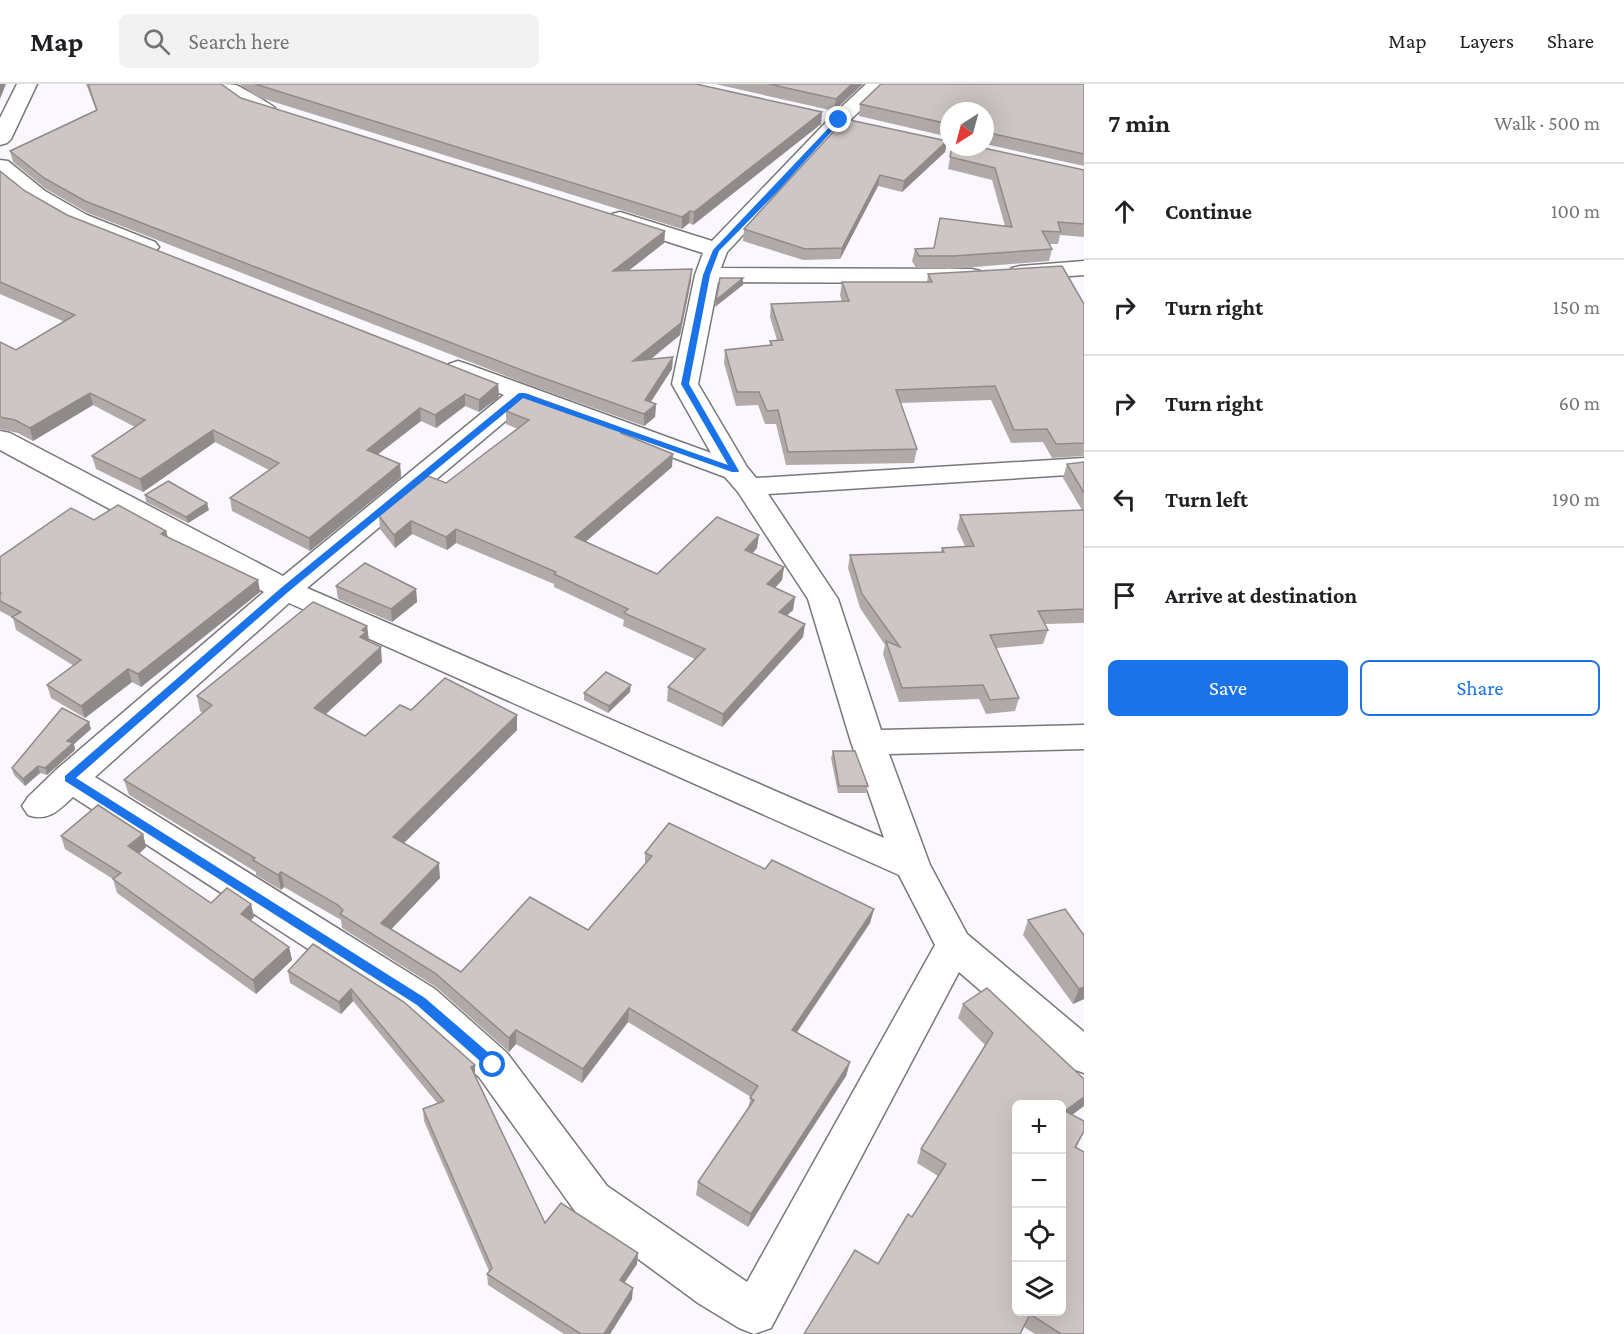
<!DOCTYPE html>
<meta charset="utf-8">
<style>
body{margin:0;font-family:"Crimson Pro",serif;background:#f2f2f2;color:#202124}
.controls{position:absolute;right:18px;bottom:18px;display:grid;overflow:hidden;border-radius:9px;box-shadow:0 6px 24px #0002}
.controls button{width:54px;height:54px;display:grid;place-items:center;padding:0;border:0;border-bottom:2px solid #e0e0e0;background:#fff;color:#202124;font:30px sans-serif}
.compass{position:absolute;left:940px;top:18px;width:54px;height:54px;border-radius:50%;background:#fff;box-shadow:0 6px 24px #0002;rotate:216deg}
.stop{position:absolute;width:18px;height:18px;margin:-14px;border:4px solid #1a73e8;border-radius:50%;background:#fff}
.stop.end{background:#1a73e8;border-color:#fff;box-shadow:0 2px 6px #0008}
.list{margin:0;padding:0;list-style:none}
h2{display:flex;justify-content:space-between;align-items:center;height:78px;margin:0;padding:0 24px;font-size:26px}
h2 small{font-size:20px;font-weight:400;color:#757577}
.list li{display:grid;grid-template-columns:39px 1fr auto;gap:18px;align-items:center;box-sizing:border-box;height:96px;padding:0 24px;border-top:2px solid #e0e0e0}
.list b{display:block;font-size:22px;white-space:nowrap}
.list em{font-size:20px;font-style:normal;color:#757577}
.actions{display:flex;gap:12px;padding:18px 24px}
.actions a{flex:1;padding:14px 0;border:2px solid #1a73e8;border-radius:9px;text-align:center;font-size:21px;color:#1a73e8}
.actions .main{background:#1a73e8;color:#fff}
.icon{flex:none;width:33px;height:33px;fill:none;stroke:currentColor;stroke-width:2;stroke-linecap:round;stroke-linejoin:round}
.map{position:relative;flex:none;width:1084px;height:1250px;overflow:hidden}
header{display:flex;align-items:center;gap:36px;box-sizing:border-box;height:84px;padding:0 30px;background:#fff;border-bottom:2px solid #e0e0e0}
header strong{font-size:28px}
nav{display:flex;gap:33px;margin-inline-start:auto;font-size:21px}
.search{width:420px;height:54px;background:#f2f2f2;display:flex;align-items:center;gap:15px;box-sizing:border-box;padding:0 21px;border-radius:9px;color:#757577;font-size:22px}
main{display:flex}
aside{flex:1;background:#fff}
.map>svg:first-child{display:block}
</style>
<header>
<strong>Map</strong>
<div class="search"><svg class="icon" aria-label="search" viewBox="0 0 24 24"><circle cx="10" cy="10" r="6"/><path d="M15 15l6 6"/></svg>Search here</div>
<nav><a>Map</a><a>Layers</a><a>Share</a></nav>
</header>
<main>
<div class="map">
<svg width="1084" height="1250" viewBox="0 0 1084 1250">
<rect width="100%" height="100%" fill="#faf8fe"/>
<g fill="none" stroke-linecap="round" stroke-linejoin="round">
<defs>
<g id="minor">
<path d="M17 0H37L11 55 7 59 0 61V34Z"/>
<path d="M211 0C219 0 229 0 236 1 241 3 274 22 275 24L272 28C255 33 221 14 211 0Z"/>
<path d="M866 0H888L846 40 727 168 721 184 972 185 980 187 984 192 980 197 972 199 718 198 698 300 747 383 756 394 1084 374V390L768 410 838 515 881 646 1084 641V665L889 670 930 781 967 850 1084 948V989L1070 984 959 888 771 1244 754 1250 739 1244 698 1219 577 1130 479 993 407 929 73 713C58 727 48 738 28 731L22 722 28 713 57 685 264 508 0 366V347L10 349 283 492 504 311 449 290 445 285 449 280 458 277 467 280 711 369 672 300 695 191 703 169 612 140 609 135 612 130 620 128 712 157 832 32ZM527 319 725 393 738 408 808 515 851 658 884 754 307 504ZM289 519 899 791 935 861 747 1198 607 1102 507 969 435 905 95 693Z"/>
<path d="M0 76 8 77 45 107 87 131 155 158 159 163 155 168 147 170 139 168C84 146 47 131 0 93Z"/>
<path d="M1084 177V191L1020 196 1012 194 1008 189 1012 184 1020 182Z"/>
</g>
</defs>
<use href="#minor" stroke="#79767c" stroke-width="3"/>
<use href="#minor" fill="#fff" fill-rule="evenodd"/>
</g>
<g fill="#b1aaa9">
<path d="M86 0H221L241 14 665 147 664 159 629 186 691 197 680 251 650 275 673 273 672 285 651 318 656 320 655 333 644 342 532 302 88 129 46 105 13 78 10 67 96 26Z"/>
<path d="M239 0H696L822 28 821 40 693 141 689 139 682 145 258 13Z"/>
<path d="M715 0H863L834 27Z"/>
<path d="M1084 0V82L985 60V27H949V53L859 32 860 20Z"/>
<path d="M947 57 945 68 902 108 878 102 840 175 803 176 743 157 744 145Z"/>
<path d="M952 63 1084 86V153L1060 151 1058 160H1049L1052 165 1049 177 950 185 916 184 912 177 915 165 934 164 1005 142 992 96 948 85Z"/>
<path d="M0 87 25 107 67 131 498 300 499 313 479 328 465 322 436 344 421 337 378 370 400 380 401 393 310 467 232 427 230 414 269 386 215 358 143 408 96 385 92 372 135 343 93 321 33 357 18 349 0 345V258L16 266 65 238 0 210Z"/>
<path d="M928 190 1084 220V372L1052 374 1043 358 1011 359 991 316 900 319 917 365 914 379 786 381 776 340H765L758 321 736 322 724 279 725 266 770 261V257L777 256 770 233 771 220 842 218 840 211 842 198H927Z"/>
<path d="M506 327 625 351 672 383 585 458 657 490 757 464 753 469 784 483 782 496 775 504 795 513 793 526 787 531 805 540 803 553 722 643 667 617 668 603 695 575 623 542 624 536 554 503V500L456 459 447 466 412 450 395 464 380 445 379 432 446 399 518 345 506 340Z"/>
<path d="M1084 378V539L1045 540 1048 546 1043 560 996 564 1019 614 1015 627 986 630 979 615 899 618 883 570 885 561 860 524 848 484 850 471 941 468 942 464 965 462 957 445 960 431 1082 426 1063 394 1067 380Z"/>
<path d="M145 411 209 426 188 439 146 418Z"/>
<path d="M166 447 168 453 258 496 260 508 141 603 132 598 85 634 51 614 47 601 74 582 16 546 13 534 0 527V473Z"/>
<path d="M336 502 416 505 417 518 392 538 338 515Z"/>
<path d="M367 542 369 557 382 578 326 630 365 652 411 626 517 646 404 759 440 794 391 845 461 888 588 846 645 780V769L765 785 874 825 870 839 797 948 850 978 846 992 748 1143 696 1111 698 1098 748 1024 751 1013 628 938 582 999 516 960 509 968 436 903 342 844 341 836 284 803 281 806 256 791V788L129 711 124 696 203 629 200 627 197 612Z"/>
<path d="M630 608 608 629 584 616V609Z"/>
<path d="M91 645 74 660 75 666 47 691 40 689 25 702 14 691 12 684Z"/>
<path d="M833 667 868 702 866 709H838L831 674Z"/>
<path d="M143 750 146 763 139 770 211 819 251 820 254 833 251 836 289 863 292 876 256 910 117 809 113 795 65 765 61 752Z"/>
<path d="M1028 836 1083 850 1084 915 1073 920 1023 851Z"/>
<path d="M313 860 475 992 545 1139 638 1169 637 1180 624 1199 632 1215 610 1250H564L488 1201 487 1190 489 1187 424 1037 423 1025 438 1020 353 917 341 930 290 899 288 887Z"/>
<path d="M963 920 1084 995V1022L1072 1031 1084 1037V1048L1076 1064 1084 1250H1035L1024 1243 878 1180 912 1133 938 1092 917 1079 921 1065 985 961 958 934Z"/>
</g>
<g fill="#908b8a">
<path d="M0 0H6L0 15Z"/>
<path d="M852 0H863L834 27 836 15Z"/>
<path d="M822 28 821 40 693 141 694 128Z"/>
<path d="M947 57 945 68 902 108 904 97Z"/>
<path d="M880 91 878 102 840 175 842 164Z"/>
<path d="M690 127 689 139 682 145V133Z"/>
<path d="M665 147 664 159 613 199V187Z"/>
<path d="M692 185 691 197 680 251 633 290V277Z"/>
<path d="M743 194V201L715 223 716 216Z"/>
<path d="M673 273 672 285 644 328 645 316Z"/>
<path d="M498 300 499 313 479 328V316Z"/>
<path d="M90 309 93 321 33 357 30 344Z"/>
<path d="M465 310V322L436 344 435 331Z"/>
<path d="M656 320 655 333 644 342V330Z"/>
<path d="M420 324 421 337 368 378 367 366Z"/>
<path d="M213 346 215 358 143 408 140 395Z"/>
<path d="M673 370 672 383 575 467V453Z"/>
<path d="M400 380 401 393 310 467 309 454Z"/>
<path d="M207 419 209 426 188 439 186 433Z"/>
<path d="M411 437 412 450 395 464 394 451Z"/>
<path d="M456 445V459L447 466 446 453Z"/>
<path d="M166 447 169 459 161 450Z"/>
<path d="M759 451 757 464 743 479 745 466Z"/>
<path d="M784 483 782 496 766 513 767 500Z"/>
<path d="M258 496 260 508 141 603 138 590Z"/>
<path d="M416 505 417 518 392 538 391 525Z"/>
<path d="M795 513 793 526 777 541 779 528Z"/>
<path d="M805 540 803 553 722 643 723 630Z"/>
<path d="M367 542 369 557 360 553 362 546Z"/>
<path d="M381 563 382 578 316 639 314 624Z"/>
<path d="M128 585 132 598 85 634 81 622Z"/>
<path d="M631 601 630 608 608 629 609 622Z"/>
<path d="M517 631V646L395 768 393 753Z"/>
<path d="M89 638 91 645 74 660 75 666 47 691 45 684 67 657Z"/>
<path d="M38 682 40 689 25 702 23 695Z"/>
<path d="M143 750 146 763 132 776 128 762Z"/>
<path d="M439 779 440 794 383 854 381 839Z"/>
<path d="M281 788 284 803 281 806 278 791Z"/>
<path d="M251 820 254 833 244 843 241 830Z"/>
<path d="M874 825 870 839 789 960 792 946Z"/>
<path d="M289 863 292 876 256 910 253 896Z"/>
<path d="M1084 903V915L1073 920 1079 905Z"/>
<path d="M351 905 353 917 341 930 339 918Z"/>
<path d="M629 924 628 938 582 999 583 985Z"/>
<path d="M516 946V960L509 968V954Z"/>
<path d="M850 978 846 992 748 1143 751 1130Z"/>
<path d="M475 981V993L471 983Z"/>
<path d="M1084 1013V1022L1062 1038 1065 1027Z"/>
<path d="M638 1169 637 1180 619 1207 620 1196Z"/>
<path d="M633 1204 632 1215 610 1250H604Z"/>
</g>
<g fill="#cec6c5" stroke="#908b8a" stroke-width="1.5" fill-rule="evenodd">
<path d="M88 0H221L241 14 665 147 613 187 692 185 681 239 633 277 673 273 645 316 656 320 644 330 532 290 85 117 44 94 10 67 97 26Z"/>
<path d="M255 0H696L822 28 694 128 690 127 682 133Z"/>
<path d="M769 0H852L836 15Z"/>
<path d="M881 0H1084V70L985 48V27H949V40L860 20Z"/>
<path d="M845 35 947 57 904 97 880 91 842 164 805 165 744 145Z"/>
<path d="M952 63H979L1084 86V140L1058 138 1061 148 1042 147 1052 165 953 172H919L915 165 934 164 940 134 1012 143 995 84 950 73Z"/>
<path d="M0 87 25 107 67 131 498 300 479 316 465 310 435 331 420 324 367 366 400 380 309 454 230 414 279 379 213 346 140 395 92 372 145 336 90 309 30 344 15 336 0 333V258L16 266 75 231 0 198Z"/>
<path d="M1062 182 1084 220V359L1056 360 1047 345 1014 346 995 302 896 306 917 365 788 368 778 326 767 327 759 308H737L725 266 772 261 770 257 783 256 771 220 849 217 842 198H932L928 190Z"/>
<path d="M720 194H743L716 216Z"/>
<path d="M526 310 625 346 621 349 673 370 575 453 657 490 717 433 759 451 745 466 784 483 767 500 795 513 779 528 805 540 723 630 668 603 705 565 624 529 628 525 554 490 556 488 456 445 446 453 411 437 394 451 379 432 428 392 446 399 529 336 506 327Z"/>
<path d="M1084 378V409L1067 380Z"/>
<path d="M168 397 207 419 186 433 145 411Z"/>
<path d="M118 421 166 447 161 450 258 496 138 590 128 585 81 622 47 601 81 576 12 533 21 528 0 517V509H1L0 508V473L71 424 94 436Z"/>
<path d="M1084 426V525L1038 527 1048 546 990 551 1019 614 990 616 983 601 902 604 886 557 900 563 862 510 850 471 944 468 942 464 974 462 960 431Z"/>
<path d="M365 479 416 505 391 525 336 502Z"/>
<path d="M313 518 367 542 362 546 366 548 360 553 381 563 314 624 365 652 400 621 411 626 445 594 517 631 393 753 439 779 381 839 461 888 530 813 588 846 652 772 645 769 669 739 765 785 772 776 874 825 792 946 850 978 751 1130 698 1098 754 1016 750 1014 758 1002 629 924 583 985 516 946 509 954 435 889 340 830 343 826 338 821 281 788 278 791 253 776 255 774 124 696 212 621 197 612Z"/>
<path d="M606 588 631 601 609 622 584 609Z"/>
<path d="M62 624 89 638 67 657 73 659 45 684 38 682 23 695 12 684Z"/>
<path d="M833 667H855L868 702H839Z"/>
<path d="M98 721 143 750 128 762 211 819 227 804 251 820 241 830 289 863 253 896 113 795 121 789 61 752Z"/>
<path d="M1065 825 1083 850H1084V903L1079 905 1028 836Z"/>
<path d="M313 860 404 918 475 981 471 983 545 1139 561 1119 638 1169 620 1196 633 1204 604 1250H581L487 1190 492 1184 423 1025 444 1017 351 905 339 918 288 887Z"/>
<path d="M987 904 1084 995V1013L1065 1027 1084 1037V1047L1075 1063 1084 1068V1250H1061L1030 1230 1020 1250H804L855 1166 878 1180 908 1130 912 1133 946 1080 921 1065 993 949 963 920ZM1017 1020H1062V1227H1017Z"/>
</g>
<path fill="#1a73e8" d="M837 35 842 36 778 107 719 167 710 191 689 300 739 387 738 388H732L523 314 288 508 76 694 425 914 498 977V985H489L417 921 65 697V692L281 504 519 309H524L728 381 681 300 703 191 713 166Z"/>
</svg>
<div class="controls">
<button>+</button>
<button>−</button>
<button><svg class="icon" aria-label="locate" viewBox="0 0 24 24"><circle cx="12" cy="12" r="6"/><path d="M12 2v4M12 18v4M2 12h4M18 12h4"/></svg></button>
<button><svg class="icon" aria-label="layers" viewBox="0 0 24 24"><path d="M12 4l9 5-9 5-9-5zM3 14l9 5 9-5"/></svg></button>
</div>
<svg class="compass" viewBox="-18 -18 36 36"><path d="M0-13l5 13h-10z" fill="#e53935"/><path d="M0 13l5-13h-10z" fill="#757577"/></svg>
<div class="stop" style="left:493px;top:981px"></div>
<div class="stop end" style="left:839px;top:36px"></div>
</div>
<aside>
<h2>7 min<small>Walk · 500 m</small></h2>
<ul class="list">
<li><svg class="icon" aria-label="ahead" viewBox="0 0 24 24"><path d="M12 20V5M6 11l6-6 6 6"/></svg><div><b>Continue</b></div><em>100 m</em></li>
<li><svg class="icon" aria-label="right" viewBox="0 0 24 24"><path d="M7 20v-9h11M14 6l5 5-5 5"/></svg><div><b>Turn right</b></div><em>150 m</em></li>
<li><svg class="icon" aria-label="right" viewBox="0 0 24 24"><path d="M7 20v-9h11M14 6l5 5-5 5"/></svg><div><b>Turn right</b></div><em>60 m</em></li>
<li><svg class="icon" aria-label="left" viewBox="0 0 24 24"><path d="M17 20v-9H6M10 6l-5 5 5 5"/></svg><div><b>Turn left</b></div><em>190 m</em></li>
<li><svg class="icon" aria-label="arrive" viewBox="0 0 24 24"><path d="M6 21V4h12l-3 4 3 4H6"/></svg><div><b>Arrive at destination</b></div></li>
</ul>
<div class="actions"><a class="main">Save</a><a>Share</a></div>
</aside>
</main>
